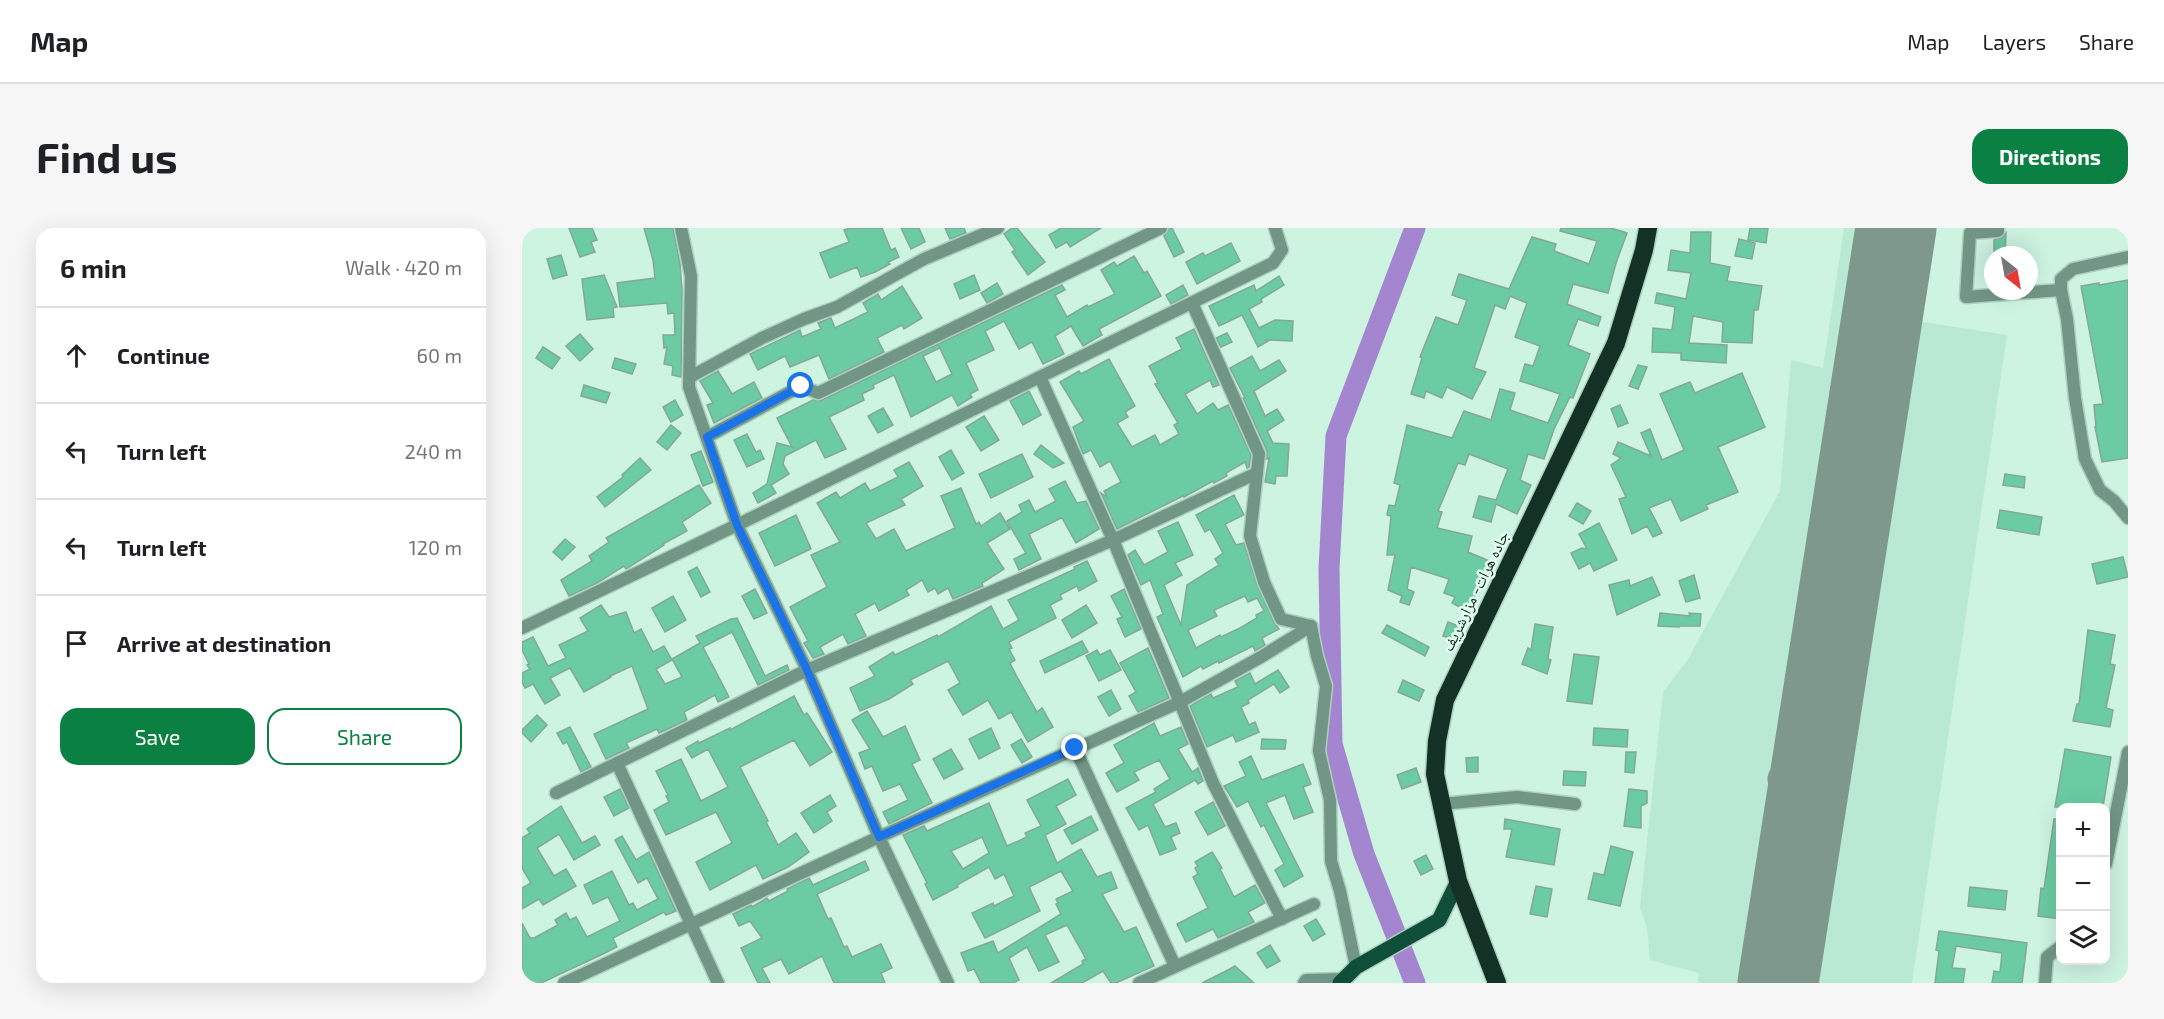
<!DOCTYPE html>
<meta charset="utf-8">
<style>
body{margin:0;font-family:"Exo 2","Noto Naskh Arabic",sans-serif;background:#f6f6f6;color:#202124}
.controls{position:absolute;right:18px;bottom:18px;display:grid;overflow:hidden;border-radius:12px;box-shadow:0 6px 24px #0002}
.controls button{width:54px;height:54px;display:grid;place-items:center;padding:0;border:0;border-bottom:2px solid #e0e0e0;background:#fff;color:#202124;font:30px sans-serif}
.compass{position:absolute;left:1462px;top:18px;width:54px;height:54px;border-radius:50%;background:#fff;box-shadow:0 6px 24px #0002;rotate:149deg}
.stop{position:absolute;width:18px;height:18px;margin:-14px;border:4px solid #1a73e8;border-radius:50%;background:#fff}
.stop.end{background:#1a73e8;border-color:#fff;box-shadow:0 2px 6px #0008}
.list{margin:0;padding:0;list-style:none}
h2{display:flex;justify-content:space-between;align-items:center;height:78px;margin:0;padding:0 24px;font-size:26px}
h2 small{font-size:20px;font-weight:400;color:#757577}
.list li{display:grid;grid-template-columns:39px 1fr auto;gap:18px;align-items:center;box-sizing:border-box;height:96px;padding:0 24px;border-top:2px solid #e0e0e0}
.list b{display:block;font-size:22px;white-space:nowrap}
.list em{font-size:20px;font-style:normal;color:#757577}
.actions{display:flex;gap:12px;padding:18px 24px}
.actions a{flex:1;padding:14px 0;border:2px solid #0b8043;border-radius:18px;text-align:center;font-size:21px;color:#0b8043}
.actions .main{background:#0b8043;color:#fff}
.icon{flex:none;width:33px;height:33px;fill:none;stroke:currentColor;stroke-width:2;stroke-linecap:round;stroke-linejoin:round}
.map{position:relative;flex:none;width:1606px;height:755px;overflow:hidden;border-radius:18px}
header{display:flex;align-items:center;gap:36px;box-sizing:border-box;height:84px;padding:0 30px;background:#fff;border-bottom:2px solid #e0e0e0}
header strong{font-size:28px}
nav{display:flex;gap:33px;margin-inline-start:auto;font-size:21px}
.intro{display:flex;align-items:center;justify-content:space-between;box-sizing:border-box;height:144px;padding:0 36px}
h1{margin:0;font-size:42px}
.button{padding:15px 27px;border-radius:18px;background:#0b8043;color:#fff;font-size:21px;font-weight:700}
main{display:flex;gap:36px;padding:0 36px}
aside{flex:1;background:#fff;border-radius:18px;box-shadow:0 6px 24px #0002}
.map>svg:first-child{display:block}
</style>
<header>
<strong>Map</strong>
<nav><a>Map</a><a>Layers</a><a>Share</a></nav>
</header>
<div class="intro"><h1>Find us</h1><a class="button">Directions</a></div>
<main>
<aside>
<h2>6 min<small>Walk · 420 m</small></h2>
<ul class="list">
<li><svg class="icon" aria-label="ahead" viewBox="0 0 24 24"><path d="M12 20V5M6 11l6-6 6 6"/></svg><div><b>Continue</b></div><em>60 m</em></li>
<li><svg class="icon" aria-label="left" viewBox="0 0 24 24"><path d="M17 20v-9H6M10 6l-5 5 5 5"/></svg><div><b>Turn left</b></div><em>240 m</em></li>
<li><svg class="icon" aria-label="left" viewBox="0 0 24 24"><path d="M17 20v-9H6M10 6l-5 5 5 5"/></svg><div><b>Turn left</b></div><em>120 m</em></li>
<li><svg class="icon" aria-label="arrive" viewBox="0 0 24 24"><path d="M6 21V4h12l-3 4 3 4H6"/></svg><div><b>Arrive at destination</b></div></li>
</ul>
<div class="actions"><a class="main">Save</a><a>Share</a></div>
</aside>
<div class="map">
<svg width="1606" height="755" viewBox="0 0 1606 755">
<rect width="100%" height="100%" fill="#cdf3e1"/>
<path fill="#bae9d3" d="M1322 0H1403L1388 92 1485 107 1390 755H1176L1177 745 1128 732 1125 699 1118 680 1141 464 1165 433 1258 263 1269 132 1301 140Z"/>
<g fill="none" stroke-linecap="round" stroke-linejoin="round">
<path stroke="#a386cf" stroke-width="21" d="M893 755 842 626 810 516 807 341 814 208 893 0"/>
<g stroke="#7e998c" stroke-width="33">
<path d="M1304 445 1326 450"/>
<path d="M1262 551 1286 555"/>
</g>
<path stroke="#7e998c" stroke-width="81" d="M1256 755 1374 0"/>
</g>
<g fill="#6bcba3" stroke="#84a897" stroke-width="1.5" fill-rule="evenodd">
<path d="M47 0H70L75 12 69 14 73 24 58 29Z"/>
<path d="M122 0H151L158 36 160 62 159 149 150 147 151 138 142 136 145 119 142 120 141 107H153L152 85 146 86 145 75 98 79 95 55 133 50 131 32Z"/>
<path d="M328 0H360L369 22 373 20 377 29 366 34 368 36 353 44 339 49 335 39 308 50 298 25 327 14 322 2Z"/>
<path d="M379 0H397L403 14 389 21Z"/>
<path d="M423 0H442L444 5 428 11Z"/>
<path d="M490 0H495L523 34 506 47 490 24 493 22 482 6Z"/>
<path d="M539 0H579L548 19 545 14 534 20 527 7Z"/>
<path d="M647 0H650L662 24 652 29 642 8Z"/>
<path d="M1039 0H1089L1105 5 1094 35 1086 65 1051 56 1045 76 1079 89 1076 98 1056 91 1046 117 1068 126 1051 170 1048 169 1032 201 1022 231 1006 226 998 252 1009 257 995 286 974 276 969 294 951 289 957 268 974 272 986 241 947 226 943 237 936 235 916 283 920 284 915 300 950 308 946 324 972 335 964 353 962 352 945 383 930 375 933 369 922 365 927 351 889 339 885 361 892 364 887 377 878 374 880 368 866 362 873 327H865L869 288 865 287 867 277 873 278 878 257 872 255 885 197 930 210 942 183 969 192 978 161 993 165 988 182 1026 195 1038 166 998 153 1003 136 1011 138 1018 118 993 109 1005 75 988 68 983 81 973 77 952 140 964 144 950 171 925 159 920 170 904 163 902 170 889 166 900 130 898 129 914 89 936 97 945 72 930 67 937 46 987 61 1010 9 1034 16 1032 23 1067 36 1075 13 1038 3Z"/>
<path d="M1228 0H1246L1244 15 1226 12Z"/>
<path d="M1169 4H1189L1188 35 1208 39 1205 53 1240 58 1236 82H1232L1230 115 1200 114 1201 94 1171 88 1167 115 1205 117 1204 135 1159 132V125L1130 124 1131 100 1150 102 1153 79 1133 75 1135 65 1164 71 1169 45 1146 42 1149 22 1168 25Z"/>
<path d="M1484 5 1483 27H1472V12L1480 10Z"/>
<path d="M1217 11 1233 15 1230 31 1213 28Z"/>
<path d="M709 15 718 33 675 56 664 34 681 25 683 28Z"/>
<path d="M39 27 45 47 31 51 25 31Z"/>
<path d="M612 28 622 45 625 43 639 68 577 101 580 107 561 118 549 98 533 108 542 126 521 136 510 114 497 121 482 93 463 103 472 122 444 135 456 162 448 166 450 169 436 178 430 167 389 189 372 147 351 157 352 160 340 166 342 172 307 189 324 221 303 230 294 212 263 228 261 236 267 246 249 257 254 265 236 275 231 265 245 256 255 215 270 219 255 190 291 172H300L416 116 418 120 401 128 414 154 430 146 416 116 540 57 543 62 533 67 545 89 565 77 566 79 593 66 579 42 592 34 595 38Z"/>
<path d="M82 47 95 79 91 80 92 89 65 92 60 51Z"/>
<path d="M452 47 458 62 438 71 432 56Z"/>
<path d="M757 48 762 57 739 71 740 74 727 81 737 100 753 92 771 93 770 113 745 112 746 113 736 119 720 87 697 98 687 78 732 57 734 63Z"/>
<path d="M1606 52V230L1580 234 1573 199H1574L1572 177 1581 176 1559 58 1577 55V57Z"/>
<path d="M475 55 481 66 465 75 459 65Z"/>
<path d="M661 57 666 67 649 76 644 67Z"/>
<path d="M380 58 400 90 382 101 380 97 355 110 362 124 307 151 297 127 268 139 263 128 236 142 228 126 278 102 280 109 299 101 296 95 309 90 313 100 346 84 341 75 356 66 359 72Z"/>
<path d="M672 101 697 157 691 159 688 152 663 166 675 186 691 175 696 182 706 177 729 227 727 239 725 240 723 234 704 245 705 248 692 255 691 253 662 269 661 268 595 301 579 265 585 269 582 263 599 254 588 233 578 239 569 222 561 226 551 199 562 193 538 154 557 143 559 146 587 131 613 178 603 184 606 189 595 195 610 219 633 207 638 217 657 206 652 197 656 195 633 156 636 155 627 138 660 121 654 110Z"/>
<path d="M705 105 710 114 699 119 694 110Z"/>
<path d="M58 106 71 121 58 133 44 118Z"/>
<path d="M21 119 38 130 30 141 14 130Z"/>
<path d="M730 128 738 143 757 132 764 143 732 163 743 188 755 181 762 192 745 203 751 215 767 216 765 248H754L753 256 743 254 747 230 745 231V223L721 170H723L708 140Z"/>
<path d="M93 130 114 136 110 146 90 140Z"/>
<path d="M1116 137 1125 139 1116 161 1107 158Z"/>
<path d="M196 143 210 166 232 154 240 170 192 195 185 177 191 175 178 153Z"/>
<path d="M1220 145 1243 199 1196 219 1216 264 1184 277 1186 281 1159 293 1149 271 1127 280 1140 305 1131 309 1125 298 1110 306 1097 271 1104 269 1089 237 1099 230 1091 226 1096 214 1129 228 1119 205 1128 201 1140 232 1162 222 1138 166 1168 154 1173 165Z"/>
<path d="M62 157 88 165 84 175 59 168Z"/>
<path d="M507 163 519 187 501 197 488 173Z"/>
<path d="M153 172 161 187 149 194 141 179Z"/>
<path d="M1098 177 1106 195 1096 199 1089 181Z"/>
<path d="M361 180 371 197 356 205 346 188Z"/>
<path d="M462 188 477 212 459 223 444 199Z"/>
<path d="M149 197 159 205 145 222 135 214Z"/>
<path d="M225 206 234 224 238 222 242 231 225 239 212 212Z"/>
<path d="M519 217 542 235 531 240 512 226Z"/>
<path d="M429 222 442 245 430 252 417 229Z"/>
<path d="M179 223 191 254 181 258 169 227Z"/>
<path d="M500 226 511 249 469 270 457 246Z"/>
<path d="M118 230 129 242 83 279 75 269 101 249 100 247Z"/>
<path d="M387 234 401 258 379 271 383 277 344 295 354 311 372 301 384 323 433 300 419 268 439 260 454 296 457 294 459 298 478 285 488 301 465 315 482 341 460 355 461 358 431 371 426 360 416 366 413 360 406 364 400 352 384 362 387 367 357 383 353 375 333 386 344 408 326 416 321 406 298 419 302 426 291 430 282 415 286 413 268 379 305 359 289 327 318 314 295 275 314 264 318 270 343 255 348 263 376 249 372 242Z"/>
<path d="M1483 246 1503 249 1502 260 1481 257Z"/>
<path d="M543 253 555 275 564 273 577 301 554 315 540 290 537 291 507 306 519 331 497 342 492 331 504 325 485 293 500 284 497 277 507 272 513 284 534 273 527 261Z"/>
<path d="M177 257 189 275 160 294 165 303 141 316 142 317 104 341 102 338 75 355 47 368 39 352 70 333 67 328 87 314 84 310Z"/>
<path d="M712 267 722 287 703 296 714 317 722 315 735 357 752 394 757 401 740 410 743 417 733 423 731 418 697 435 696 433 681 441 679 438 661 449 635 389 641 386 628 352 619 357 606 327 613 322 622 337 646 324 636 303 656 294 671 327 653 335 660 347 642 357 659 397 665 357 697 337 693 331 701 325 688 301 683 304 674 287ZM723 368 726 374 735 370 742 383 734 387 735 390 718 400 699 409 698 407 674 420 666 402 695 388 692 382Z"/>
<path d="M1055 275 1069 283 1061 296 1047 288Z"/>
<path d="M1478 282 1520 289 1517 307 1475 300Z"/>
<path d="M274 287 289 321 253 338 237 305Z"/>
<path d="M1077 295 1095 332 1072 343 1068 335 1057 341 1049 325 1060 320 1065 321 1057 306Z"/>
<path d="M43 311 53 319 40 332 31 324Z"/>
<path d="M1601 329 1606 349 1575 356 1570 336Z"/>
<path d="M565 333 575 353 557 363 555 358 538 367 540 371 528 377 534 390 487 414 490 420 487 421 493 432 488 435 494 447 515 484 520 480 531 499 506 514 489 484 477 491 466 472 441 487 426 462 438 455 426 433 388 452 391 456 367 471 338 483 328 460 353 448 347 439 371 424 373 427 415 407 416 409 469 378 481 401 497 392 486 372 553 341 552 339Z"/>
<path d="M175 339 188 364 179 369 166 344Z"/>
<path d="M1172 347 1178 370 1164 374 1157 353Z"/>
<path d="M1130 349 1138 367 1095 387 1087 357 1107 352 1108 358Z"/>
<path d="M233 361 245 385 232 391 220 368Z"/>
<path d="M602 361 619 401 603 409 595 391 600 389 589 368Z"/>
<path d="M151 368 164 392 143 404 130 380Z"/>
<path d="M79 377 87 389 104 384 112 405 119 401 131 424 142 418 150 432 134 441 143 456 160 449 150 431 178 415 174 408 209 391 215 390 243 448 265 437 267 442 236 457 210 404 181 419 207 469 196 474 193 467 162 484 165 492 137 505 135 501 104 515 107 520 84 531 72 506 126 481 110 438 88 448 89 449 62 464 48 440 28 450 38 467 23 476 11 456 3 460 0 454V445L8 441 5 437 7 436 0 422V414L11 409 26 438 44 430 37 417 66 403 58 390Z"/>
<path d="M564 377 575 395 550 410 540 392Z"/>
<path d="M1138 385 1168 388 1167 385 1179 386 1178 398H1158L1157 399 1136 398Z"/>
<path d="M926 394 939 399 934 412 921 408Z"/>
<path d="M1013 396 1031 399 1026 431 1029 432 1025 446 1000 436 1006 420 1009 422Z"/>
<path d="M865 397 907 419 903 428 860 405Z"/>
<path d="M1566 402 1593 407 1588 436 1593 437 1584 480 1591 482 1588 499 1551 493 1555 476H1557Z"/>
<path d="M560 413 566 424 523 445 518 433Z"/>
<path d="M626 420 647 470 616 484 607 468 614 464 598 435Z"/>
<path d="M575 422 578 427 588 422 599 442 577 453 564 428Z"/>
<path d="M1052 426 1077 429 1070 476 1045 473Z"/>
<path d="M756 442 767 459 758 465 752 456 726 472 727 475 719 479 727 497 733 494 737 504 714 514 711 507 685 519 668 478 689 466 691 470 716 459 713 453 728 445 733 456Z"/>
<path d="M881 452 902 462 897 473 876 464Z"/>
<path d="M589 462 599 481 587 488 576 469Z"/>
<path d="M272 468 282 487 285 485 310 524 288 538 272 512 218 539 246 593 244 594 256 617 274 605 287 624 266 639 241 651 234 637 188 662 174 634 210 615 194 584 144 607 132 582 147 574 144 568 146 567 134 543 159 531 179 573 206 559 186 521 170 530 164 520 176 513 177 515 208 500V502Z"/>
<path d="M345 483 361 509 383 498 398 532 390 536 410 575 367 596 361 584 386 572 378 556 361 563 350 538 343 541 337 525 348 521 330 492Z"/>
<path d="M15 487 25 497 9 514 0 505V502Z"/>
<path d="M632 495 638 508 659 499 666 516 656 521 670 544 676 540 681 553 676 556 673 552 631 576 643 599 654 595 658 605 649 609 654 621 638 627 626 597 617 602 604 580 634 564 632 561 648 551 637 532 612 544 617 552 595 564 584 545 602 535 592 517Z"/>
<path d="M48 499 69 539 59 544 45 514 41 516 35 505Z"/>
<path d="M469 500 478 520 457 531 447 511Z"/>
<path d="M1072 500 1106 502 1105 519 1071 517Z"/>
<path d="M499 511 510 529 500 535 489 517Z"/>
<path d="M740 511 764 512 763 521H739Z"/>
<path d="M429 521 441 541 422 551 411 531Z"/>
<path d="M1543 521 1589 529 1581 579H1533Z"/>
<path d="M1104 524H1114L1112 545 1103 544Z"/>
<path d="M729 528 740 552 781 536 789 556 781 559 791 584 772 591 763 567 744 575 781 648 762 659 753 642 762 636 742 597 739 599 726 573 715 579 702 558 724 548 717 534Z"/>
<path d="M956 529V544H945L944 530Z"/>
<path d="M894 540 899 554 880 561 875 547Z"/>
<path d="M1042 543 1064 544 1063 558 1041 557Z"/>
<path d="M546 551 554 567 534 578 544 596 523 607 535 635 559 621 575 649 589 644 595 660 580 666 602 704 614 699 632 738 594 755H589L581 743 560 755H529L561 736 560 733 564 731 545 697 523 707 537 734 517 743 505 719 487 730 497 752 491 755H459L452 741 446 743 439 725 471 713 476 725 539 686 534 676 536 675 534 671 551 663 539 643 507 659 518 683 463 710 450 685 471 675 472 678 492 668 482 646 473 651 467 639 435 657 436 659 411 672 403 656 405 655 381 607 402 598 405 603 467 575 485 618 505 609 503 605 519 598 505 572ZM460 609 467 625 441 641 429 623Z"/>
<path d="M98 561 107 580 92 588 82 569Z"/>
<path d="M1107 561 1125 563V575L1119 578V600L1102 598Z"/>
<path d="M308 567 314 578 305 584 310 593 292 605 279 585Z"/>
<path d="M691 574 703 598 686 607 673 584Z"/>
<path d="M39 578 60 615 73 608 78 617 52 632 37 606 15 620 32 648 44 641 54 658 21 677 17 671 0 681V660L9 655 0 640V610L8 605 5 601Z"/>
<path d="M569 588 576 602 550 616 542 602Z"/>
<path d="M983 591 1038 601 1032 637 984 629 990 601H982Z"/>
<path d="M1532 591H1539V691L1516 688 1519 660 1522 661Z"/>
<path d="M100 608 114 632 127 624 154 683 144 687 142 684 91 710 95 719 81 726 19 755H0V695L8 710H12L36 697 33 692 44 685 48 692 54 689 65 709 98 693 86 669 71 676 62 657 90 643 107 677 111 675 115 682 136 671 125 650 116 655 93 612Z"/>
<path d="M1089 618 1111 624 1098 678 1066 671 1072 645 1082 647Z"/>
<path d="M690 624 700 640 698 641 712 669 733 657 743 675 726 684 732 694 696 710 691 701 664 714 655 696 686 680 671 649 676 646 673 640 676 638 673 634Z"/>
<path d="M904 627 911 641 899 647 892 633Z"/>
<path d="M343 633 347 642 295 666 306 691 309 690 322 719 325 718 330 729 359 716 370 740 359 745 363 755H312L300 728 267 746 259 731 240 740 248 755H236L219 720 240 710 228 693 217 698 211 686 229 677 230 679 245 670 247 673 266 663 265 661 287 650 291 657Z"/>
<path d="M1014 658 1030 661 1025 689 1008 686Z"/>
<path d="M1448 659 1485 663 1483 682 1446 678Z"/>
<path d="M794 691 803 706 791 713 782 698Z"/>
<path d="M1417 703 1505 715 1500 755H1470L1472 743 1478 744 1480 725 1434 718 1430 740 1443 741 1441 755H1413L1417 723 1414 722Z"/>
<path d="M748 717 758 733 745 740 735 725Z"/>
<path d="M713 738 732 755H680L706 742Z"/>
</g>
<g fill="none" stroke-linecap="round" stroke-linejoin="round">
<defs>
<g id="minor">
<path d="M159 0 169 48 167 159 215 297 285 442 357 609 426 755"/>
<path d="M1476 0V3L1448 5 1444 69 1539 62"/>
<path d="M1606 29 1551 41 1539 51V62L1545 91 1553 170 1563 231 1578 262 1592 273 1606 290"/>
<path d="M670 75 737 226 728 308 742 354 759 391 789 398"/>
<path d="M168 149 240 110 282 91 315 79 402 31 476 0"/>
<path d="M518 149 591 312 691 555 760 691"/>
<path d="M185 209 279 158 296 165 639 0"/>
<path d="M789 398 795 428 804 458 797 523 808 572 809 633 818 663 834 739"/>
<path d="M0 400 215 297 751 35 760 22 753 0"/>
<path d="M553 520 653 738"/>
<path d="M95 535 196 755"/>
<path d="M34 565 285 442 591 312 735 245"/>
<path d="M919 576 995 569 1053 576"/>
<path d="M1584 636 1606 524"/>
<path d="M42 755 357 609 658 474 739 429 789 398"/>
<path d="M617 755 792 676"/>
<path d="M782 755 784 752 822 751"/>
<path d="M1523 755 1525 729 1538 719"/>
</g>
<path id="major" d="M818 755 834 739 917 692 936 653"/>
<path id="highway" d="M975 755 936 653 913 546 915 513 923 472 1094 115 1122 22 1126 0"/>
</defs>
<use href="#minor" stroke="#adcfbf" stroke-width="15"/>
<use href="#major" stroke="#adcfbf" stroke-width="18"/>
<use href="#highway" stroke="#adcfbf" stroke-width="21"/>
<use href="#minor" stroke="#719685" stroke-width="12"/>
<use href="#major" stroke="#0f4f39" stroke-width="15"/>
<use href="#highway" stroke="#133125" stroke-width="18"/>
</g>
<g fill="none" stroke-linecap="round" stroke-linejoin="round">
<path stroke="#1a73e8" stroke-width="8" d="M279 158 185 209 215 297 285 442 357 609 553 520"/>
</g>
<g text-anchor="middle" stroke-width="5" stroke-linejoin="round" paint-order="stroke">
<g font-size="16" fill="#1a2922" stroke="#e0feef">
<text transform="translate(953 363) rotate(-64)" y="6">جاده هرات- مزارشریف</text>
</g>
</g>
</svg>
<div class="controls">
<button>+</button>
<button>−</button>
<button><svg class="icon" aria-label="layers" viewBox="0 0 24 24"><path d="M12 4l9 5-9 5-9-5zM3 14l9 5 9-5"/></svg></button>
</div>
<svg class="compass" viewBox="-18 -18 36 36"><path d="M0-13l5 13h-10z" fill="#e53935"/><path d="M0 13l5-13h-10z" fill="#757577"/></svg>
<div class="stop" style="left:279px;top:158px"></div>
<div class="stop end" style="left:553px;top:520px"></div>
</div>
</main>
